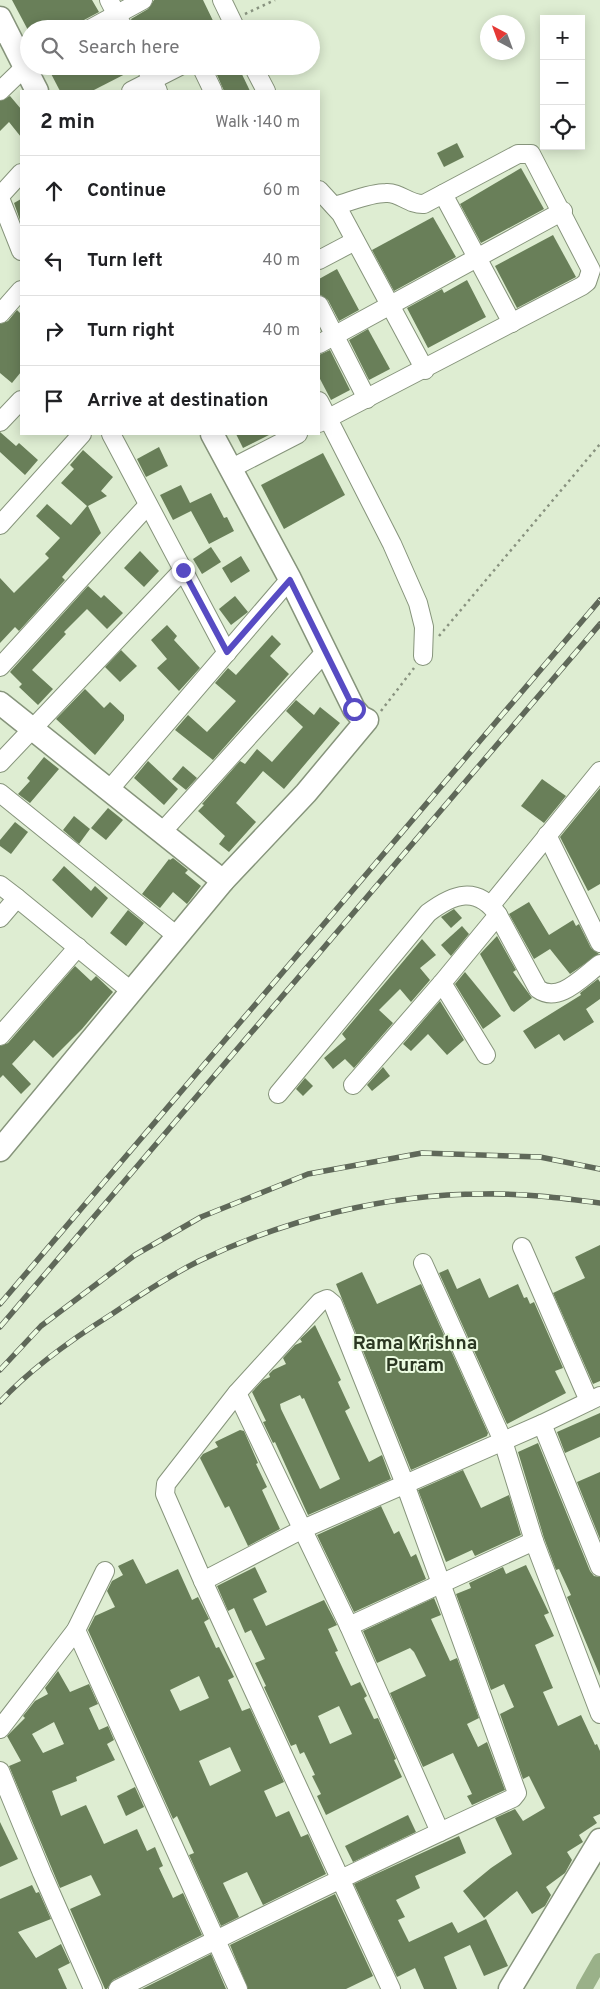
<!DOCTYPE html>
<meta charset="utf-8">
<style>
body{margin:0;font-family:Overpass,sans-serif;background:#f2f2f2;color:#202124}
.controls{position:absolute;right:15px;top:15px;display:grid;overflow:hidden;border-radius:0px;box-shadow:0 2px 12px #0003}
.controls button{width:45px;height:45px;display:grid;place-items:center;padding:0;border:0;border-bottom:1px solid #e0e0e0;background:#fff;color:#202124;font:25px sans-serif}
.compass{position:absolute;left:480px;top:15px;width:45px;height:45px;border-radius:50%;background:#fff;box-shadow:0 2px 12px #0003;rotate:319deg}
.stop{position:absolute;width:15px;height:15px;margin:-11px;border:4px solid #574bc3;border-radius:50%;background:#fff}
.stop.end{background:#574bc3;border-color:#fff;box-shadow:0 1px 5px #0008}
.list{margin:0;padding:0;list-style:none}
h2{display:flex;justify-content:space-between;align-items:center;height:65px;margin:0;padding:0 20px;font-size:21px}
h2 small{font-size:16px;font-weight:400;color:#757577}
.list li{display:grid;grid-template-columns:32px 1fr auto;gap:15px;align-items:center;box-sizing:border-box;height:70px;padding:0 20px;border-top:1px solid #e0e0e0}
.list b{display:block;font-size:19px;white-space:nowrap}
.list em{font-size:16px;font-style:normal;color:#757577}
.icon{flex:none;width:28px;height:28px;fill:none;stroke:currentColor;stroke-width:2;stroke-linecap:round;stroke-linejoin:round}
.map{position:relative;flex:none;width:600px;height:1989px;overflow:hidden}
.search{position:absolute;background:#fff;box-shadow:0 2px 12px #0003;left:20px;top:20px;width:300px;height:55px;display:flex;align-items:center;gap:12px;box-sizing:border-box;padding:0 18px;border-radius:28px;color:#757577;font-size:19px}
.panel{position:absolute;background:#fff;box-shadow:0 2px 12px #0003;left:20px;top:90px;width:300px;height:345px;border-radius:0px}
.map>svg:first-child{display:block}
</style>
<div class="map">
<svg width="600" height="1989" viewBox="0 0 600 1989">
<rect width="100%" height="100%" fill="#deedd2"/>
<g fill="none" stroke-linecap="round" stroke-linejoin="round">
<path stroke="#9ab189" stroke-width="16" d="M584 1989 600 1961"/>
</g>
<g fill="#697f59" fill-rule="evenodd">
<path d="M12 0H92L99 12 84 20 79 29H29V32Z"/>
<path d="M154 0H203L217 29H135L131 19 148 9Z"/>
<path d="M47 66H134L135 69 92 91H60Z"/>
<path d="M236 66H238L250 91H224L217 75Z"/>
<path d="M10 96 21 109V137L9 122 0 131V101Z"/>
<path d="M457 143 464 157 444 167 437 153Z"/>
<path d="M521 168 544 209 481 243 460 204Z"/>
<path d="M21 199V223L14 203Z"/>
<path d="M433 217 456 257 394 291 372 250Z"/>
<path d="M553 235 576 277 517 308 495 266Z"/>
<path d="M337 269 359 310 339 321 328 300 319 294V279Z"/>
<path d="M467 280 486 317 428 348 407 308 442 289 444 293Z"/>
<path d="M17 310 21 314V372L12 383 0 373V324L8 321Z"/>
<path d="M368 329 390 369 369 380 349 340Z"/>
<path d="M330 350 350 390 331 400 319 377V355Z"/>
<path d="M0 432 16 446 19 443 38 460 25 475 0 452Z"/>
<path d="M236 434H271L243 448Z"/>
<path d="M159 447 168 466 146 477 137 459Z"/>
<path d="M83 450 113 477 101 491 107 496 88 506 101 533 62 577 65 580 19 631 15 627 0 643V578L14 593 49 558 45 554 60 538 36 516 47 504 71 525 87 506 61 483 74 469 70 465Z"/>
<path d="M323 453 345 495 284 529 261 485Z"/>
<path d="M181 485 190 503 211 493 224 518 227 517 234 531 209 544 191 511 173 520 160 495Z"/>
<path d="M211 547 221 562 202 574 193 559Z"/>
<path d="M140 551 159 571 144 587 124 568Z"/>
<path d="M241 556 250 571 231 583 222 568Z"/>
<path d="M88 586 101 598 104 595 123 613 107 629 87 609 64 632 66 634 32 670 53 689 38 705 19 687 22 684 10 672Z"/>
<path d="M235 596 248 612 231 625 219 609Z"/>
<path d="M167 625 177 636 174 640 200 668 179 691 157 668 167 659 151 640Z"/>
<path d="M272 635 281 644 270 656 289 674 213 760 175 730 188 715 207 732 236 701 215 683 228 668 236 675Z"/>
<path d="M121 650 137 666 120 682 105 667Z"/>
<path d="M85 689 104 708 110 702 124 715V720L95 755 56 719Z"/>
<path d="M296 700 314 715 320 707 340 723 284 789 263 771 236 803 256 822 229 852 219 844 225 836 198 811 204 805 202 804 240 761 245 764 257 749 272 762 303 727 286 711Z"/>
<path d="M44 757 59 769 30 803 18 794 30 781 27 778Z"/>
<path d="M148 761 178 789 164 805 134 778Z"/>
<path d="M183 766 197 778 186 790 172 779Z"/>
<path d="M542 779 566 796 544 823 521 806Z"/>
<path d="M600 788V884L588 891 560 837Z"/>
<path d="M108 808 123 820 106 840 91 828Z"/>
<path d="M74 816 90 829 79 844 63 830Z"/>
<path d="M15 822 28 832 11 854 0 846V840Z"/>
<path d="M173 858 188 870 185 873 201 886 187 904 173 892 160 908 142 894 169 859 170 860Z"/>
<path d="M64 866 91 891 95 886 108 898 92 918 52 880Z"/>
<path d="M529 902 549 935 573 920 576 926 579 924 591 948 599 954 570 974 550 949 534 959 509 914Z"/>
<path d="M454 909 462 918 451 928 441 917Z"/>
<path d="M128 910 144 923 126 946 110 933Z"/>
<path d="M462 926 469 934 451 956 441 945Z"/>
<path d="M497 936 516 970 513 972 532 998 514 1012 511 1010 480 954Z"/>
<path d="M422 939 436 955 420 968 430 980 411 1002 400 989 379 1010 393 1023 354 1068 345 1059 333 1069 324 1058 346 1039 342 1034Z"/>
<path d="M75 966 91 981 96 976 113 992 82 1029 53 1058 34 1040 12 1064 31 1084 21 1094 3 1075 0 1078V1046L8 1043Z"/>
<path d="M465 972 501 1016 483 1029 455 984Z"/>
<path d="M598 979 600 982V999L586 1009 594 1022 564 1041 559 1034 535 1049 523 1031 581 995 580 993Z"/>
<path d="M440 1001 464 1040 447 1055 428 1034 411 1051 403 1044Z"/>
<path d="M383 1067 390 1076 372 1091 367 1085Z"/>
<path d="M305 1078 313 1086 303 1096 296 1089Z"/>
<path d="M600 1245V1381L593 1384 553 1293 585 1278 575 1257Z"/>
<path d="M448 1269 457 1289 480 1278 489 1298 518 1284 524 1298 527 1297 530 1304 534 1302 563 1368 555 1371 566 1393 507 1424 439 1273Z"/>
<path d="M362 1272 377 1304 421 1284 488 1433 487 1436 411 1470 336 1284Z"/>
<path d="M315 1325 341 1380 338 1382 350 1408 345 1411 369 1462 382 1455 391 1479 308 1515 275 1442 273 1443 263 1422 266 1421 252 1392 263 1380 270 1377 269 1374 273 1370 286 1364 283 1358 295 1345 302 1342 300 1339ZM300 1395 302 1399 304 1398 340 1479 320 1489 281 1409 280 1404Z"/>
<path d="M600 1413V1437L565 1453 557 1432Z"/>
<path d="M240 1430 244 1431 258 1463 256 1464 267 1487 262 1490 280 1529 248 1546 229 1506 225 1508 200 1458 203 1454 218 1447 215 1442Z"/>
<path d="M538 1443 590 1571 594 1576 600 1577V1676L567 1597 571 1595 559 1569 556 1570 544 1538 518 1452Z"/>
<path d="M463 1470 481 1508 509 1495 521 1535 475 1556 472 1550 446 1562 418 1490Z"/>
<path d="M600 1472V1539L577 1482Z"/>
<path d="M381 1506 394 1534 399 1531 411 1557 416 1554 426 1579 354 1612 317 1535Z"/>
<path d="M133 1559 146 1584 178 1569 192 1600 198 1597 209 1619 204 1622 216 1648 219 1647 234 1677 228 1680 242 1711 250 1708 284 1782 264 1791 276 1817 289 1811 301 1837 308 1834 326 1874 263 1905 247 1872 223 1883 239 1917 221 1926 189 1855 194 1853 177 1816 173 1819 88 1630 95 1616 115 1607 107 1591 112 1581 123 1575 118 1566ZM199 1676 209 1698 180 1711 170 1690ZM230 1747 241 1771 210 1786 199 1761Z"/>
<path d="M526 1565 549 1613 544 1615 554 1636 535 1645 553 1688 543 1692 558 1726 581 1715 595 1745 597 1744 600 1751V1814L593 1817 597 1823 579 1835 583 1842 567 1852 572 1860 565 1873 546 1887 551 1895 545 1906 532 1914 517 1891 484 1918 463 1891 491 1868 512 1854 495 1818 515 1809 523 1821 545 1808 529 1776 523 1779 500 1714 514 1707 504 1684 491 1690 456 1594 471 1588 469 1583 503 1567 506 1574Z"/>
<path d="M255 1567 267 1592 253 1599 266 1626 324 1600 337 1625 328 1629 338 1651 335 1652 351 1686 360 1682 367 1696 364 1698 374 1719 378 1718 396 1759 394 1760 402 1777 326 1815 317 1796 321 1794 312 1776 315 1775 304 1752 300 1754 296 1744 291 1746 264 1687 266 1686 255 1663 265 1659 251 1630 245 1633 234 1608 228 1611 217 1586ZM339 1706 352 1734 330 1744 318 1716Z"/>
<path d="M434 1598 441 1615 431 1619 450 1661 457 1658 479 1718 467 1724 478 1747 487 1742 505 1790 472 1805 467 1796 472 1794 453 1753 423 1767 390 1693 426 1676 414 1652 410 1648 377 1663 363 1631Z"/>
<path d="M58 1671 70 1692 89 1684 98 1704 89 1708 99 1730 108 1726 114 1740 107 1744 115 1760 76 1777 77 1781 52 1791 61 1816 86 1805 104 1844 137 1829 147 1851 155 1847 163 1866 159 1868 173 1898 183 1893 202 1935 113 1980 107 1989H105L70 1909 101 1895 91 1875 60 1888 9 1766 21 1761 7 1736 25 1718 23 1716 35 1701 48 1694 45 1688ZM54 1722 64 1744 43 1753 32 1734Z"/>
<path d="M135 1787 144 1807 126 1816 117 1796Z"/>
<path d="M408 1815 416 1832 353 1862 345 1846Z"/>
<path d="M0 1822 18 1859 0 1867Z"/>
<path d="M459 1836 466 1853 415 1876 420 1888 396 1900 405 1917 398 1920 409 1942 452 1922 458 1933 486 1919 508 1966 484 1976 470 1945 444 1957 457 1989H424L415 1968 397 1977 354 1884Z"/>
<path d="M32 1885 36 1893 39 1892 51 1919 18 1932 36 1958 61 1944 70 1963 58 1969 67 1989H0V1899Z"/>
<path d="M335 1894 373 1976 346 1989H248L230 1945Z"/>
<path d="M211 1954 226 1989H142L172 1974Z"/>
</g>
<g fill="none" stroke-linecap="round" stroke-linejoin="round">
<defs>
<g id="minor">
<path d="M109 0 124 29"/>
<path d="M222 0 236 29"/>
<path d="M90 29 143 0"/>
<path d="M145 66 158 91"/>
<path d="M201 66 213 91"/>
<path d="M253 66 266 91"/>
<path d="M0 91 29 63"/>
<path d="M131 91 180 66"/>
<path d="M319 190 341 214 425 370"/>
<path d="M443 194 512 323"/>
<path d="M0 196 21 173"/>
<path d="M0 198 21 251"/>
<path d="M319 260 355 241"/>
<path d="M319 305 367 399"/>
<path d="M0 314 21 290"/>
<path d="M319 344 563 211"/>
<path d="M319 401 392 544 418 603 424 627 423 656"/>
<path d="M0 422 21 400"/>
<path d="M319 423 582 286 587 282 591 270 531 154H518L424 204C409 205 400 192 386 193 369 193 350 202 334 206"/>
<path d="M111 434 227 653"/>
<path d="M230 469 298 434"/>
<path d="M0 525 82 434"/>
<path d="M0 667 148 505"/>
<path d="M0 763 183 570"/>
<path d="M109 790 290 579"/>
<path d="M0 793 177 936"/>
<path d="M162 832 326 651"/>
<path d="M547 835 600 943"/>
<path d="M0 885 17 898"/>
<path d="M491 905 600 771"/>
<path d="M0 918 17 898 131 991"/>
<path d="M442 983 486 1055"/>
<path d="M0 1036 78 947"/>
<path d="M353 1085 442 983 498 915 538 989C559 1004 582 977 600 964"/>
<path d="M278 1094 428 913C453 894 477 885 498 915"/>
<path d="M522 1247 589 1401"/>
<path d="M423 1263 503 1441 534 1541 600 1714"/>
<path d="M237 1393 349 1626 440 1832"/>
<path d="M542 1424 600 1567"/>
<path d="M203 1581 303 1529 542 1424 600 1396"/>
<path d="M349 1626 534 1541"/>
<path d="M76 1630 238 1989"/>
<path d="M0 1729 76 1630 105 1571"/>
<path d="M0 1771 42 1873 93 1989"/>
<path d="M118 1989C248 1923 381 1859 513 1798L517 1793 405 1484 333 1304 327 1299 320 1302 237 1393 166 1484 165 1494 203 1581 391 1989"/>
</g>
<g id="tertiary">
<path d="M0 18 37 91"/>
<path d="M0 703 223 881"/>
<path d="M0 1150 223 881 306 793 367 720 361 717 354 709 290 579 212 434"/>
<path d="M510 1989 600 1840"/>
</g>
</defs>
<use href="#minor" stroke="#86947b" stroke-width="20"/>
<use href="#tertiary" stroke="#86947b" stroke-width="25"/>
<g stroke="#88927f" stroke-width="2.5" stroke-dasharray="2.5 4" stroke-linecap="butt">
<path d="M245 14 275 0"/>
<path d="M439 636 600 444"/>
<path d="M381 711 414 668"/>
</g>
<use href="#minor" stroke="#fff" stroke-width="18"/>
<use href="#tertiary" stroke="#fff" stroke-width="22"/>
<defs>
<g id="rail">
<path d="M0 1304 600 600"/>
<path d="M0 1327 600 624"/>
<path d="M0 1370 41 1326 135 1255 201 1217 308 1174 422 1153 540 1157 600 1169"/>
<path d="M0 1402C30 1369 74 1338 112 1314 140 1295 169 1276 199 1261 286 1219 387 1194 483 1194 522 1193 562 1198 600 1203"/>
</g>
</defs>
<use href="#rail" stroke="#5f6859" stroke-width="5.5"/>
<use href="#rail" stroke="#ebfbe0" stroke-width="4" stroke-dasharray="11" stroke-linecap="butt"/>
</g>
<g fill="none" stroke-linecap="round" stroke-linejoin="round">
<path stroke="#574bc3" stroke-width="6" d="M183 570 227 652 290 580 354 709"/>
</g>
<g text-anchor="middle" stroke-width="4" stroke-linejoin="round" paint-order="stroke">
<g font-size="19" font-weight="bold" fill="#2b3722" stroke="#ebfbe0">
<text x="415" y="1349">Rama Krishna<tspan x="415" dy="22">Puram</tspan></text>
</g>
</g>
</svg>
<div class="controls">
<button>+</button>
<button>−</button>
<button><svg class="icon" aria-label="locate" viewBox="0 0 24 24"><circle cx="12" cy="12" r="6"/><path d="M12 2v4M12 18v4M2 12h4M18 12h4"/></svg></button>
</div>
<svg class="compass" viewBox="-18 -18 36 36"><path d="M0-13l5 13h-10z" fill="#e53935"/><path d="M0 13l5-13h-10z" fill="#757577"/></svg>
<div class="stop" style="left:354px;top:709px"></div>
<div class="stop end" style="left:183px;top:570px"></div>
<div class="search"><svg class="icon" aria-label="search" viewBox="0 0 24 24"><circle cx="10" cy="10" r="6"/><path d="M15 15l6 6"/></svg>Search here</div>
<section class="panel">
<h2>2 min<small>Walk · 140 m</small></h2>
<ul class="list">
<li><svg class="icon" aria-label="ahead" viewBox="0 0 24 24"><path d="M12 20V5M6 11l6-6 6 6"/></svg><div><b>Continue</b></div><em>60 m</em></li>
<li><svg class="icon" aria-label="left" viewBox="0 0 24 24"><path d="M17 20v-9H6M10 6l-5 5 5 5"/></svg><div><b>Turn left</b></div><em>40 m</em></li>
<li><svg class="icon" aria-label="right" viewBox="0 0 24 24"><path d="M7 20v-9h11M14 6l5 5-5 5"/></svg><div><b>Turn right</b></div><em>40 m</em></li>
<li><svg class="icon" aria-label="arrive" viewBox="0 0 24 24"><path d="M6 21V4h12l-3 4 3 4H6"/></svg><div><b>Arrive at destination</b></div></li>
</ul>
</section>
</div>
